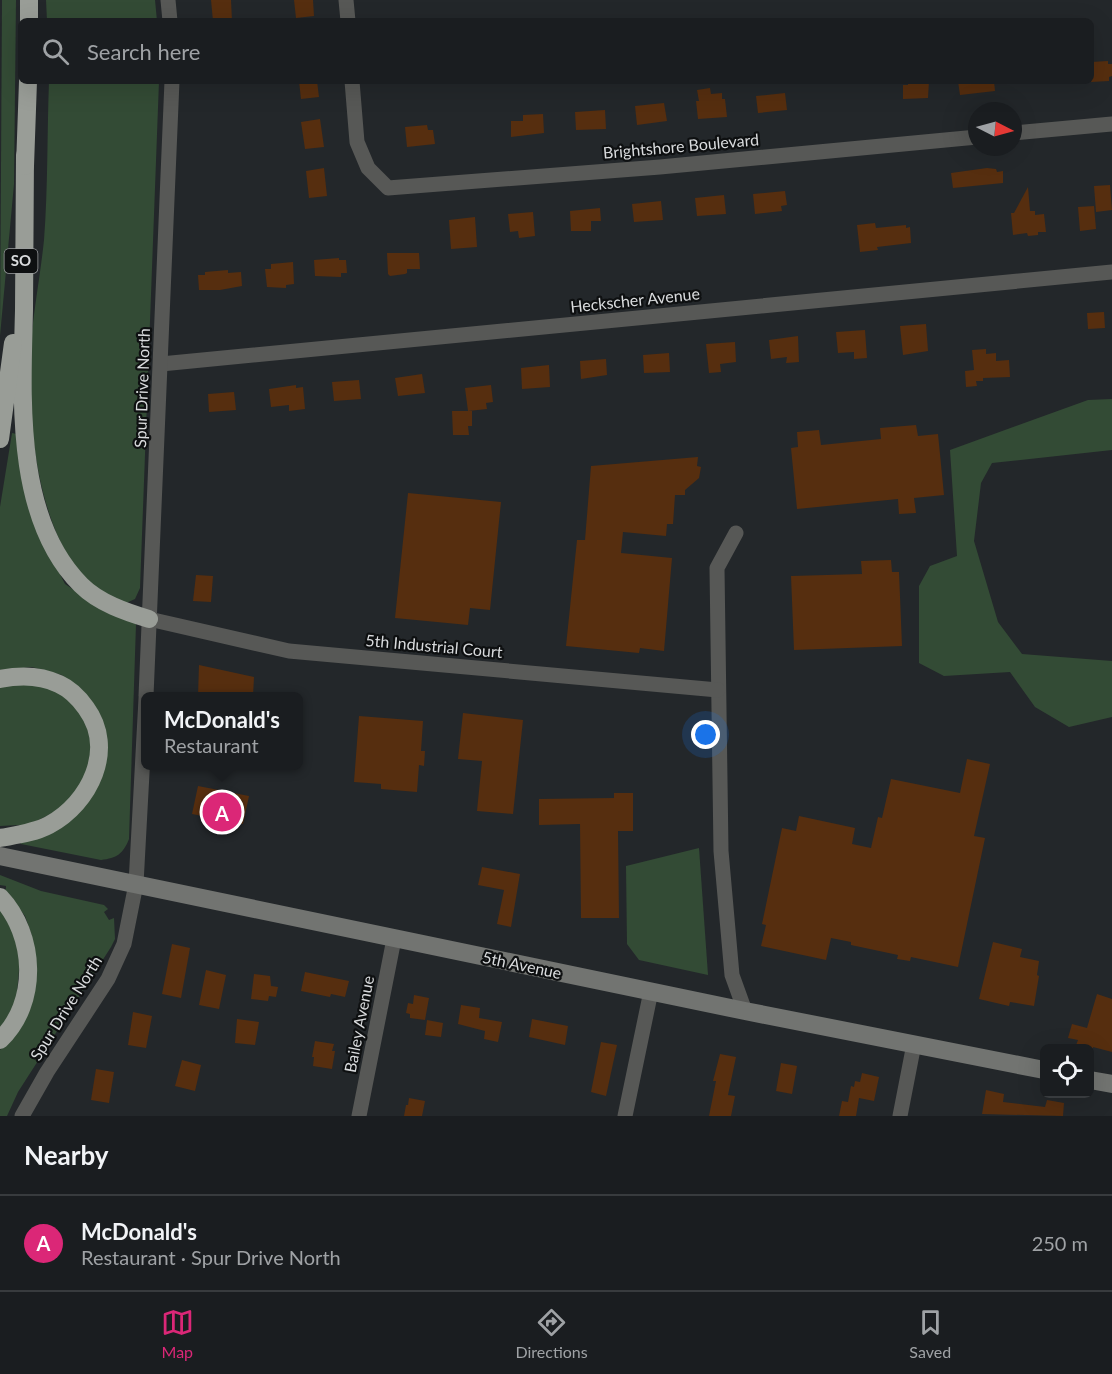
<!DOCTYPE html>
<meta charset="utf-8">
<style>
body{margin:0;font-family:Lato,sans-serif;background:#272a2d;color:#f1f3f6}
.controls{position:absolute;right:18px;bottom:18px;display:grid;overflow:hidden;border-radius:9px;box-shadow:0 6px 24px #0002}
.controls button{width:54px;height:54px;display:grid;place-items:center;padding:0;border:0;border-bottom:2px solid #383b3e;background:#1a1d20;color:#f1f3f6;font:30px sans-serif}
.compass{position:absolute;left:968px;top:102px;width:54px;height:54px;border-radius:50%;background:#1a1d20;box-shadow:0 6px 24px #0002;rotate:96deg}
.you{position:absolute;left:706px;top:735px;width:21px;height:21px;margin:-15px;border:4px solid #fff;border-radius:50%;background:#1a73e8;box-shadow:0 0 0 9px #1a73e833}
.badge{display:grid;place-items:center;width:39px;height:39px;border-radius:50%;background:#db2777;color:#fff;font-size:20px;font-weight:700}
.pin{position:absolute;translate:-50% -50%;border:3px solid #fff;box-shadow:0 2px 6px #0006}
.popup{position:absolute;left:141px;top:692px;width:162px;height:78px;box-sizing:border-box;display:grid;place-content:center;border-radius:9px;background:#1a1d20;filter:drop-shadow(0 2px 4px #0005);font-size:20px;white-space:nowrap;color:#9fa2a5}
.popup b{font-size:22px;color:#f1f3f6}
.popup::after{content:'';position:absolute;left:50%;top:100%;margin-left:-12px;border:12px solid transparent;border-top-color:#1a1d20}
.list{margin:0;padding:0;list-style:none}
h2{display:flex;justify-content:space-between;align-items:center;height:78px;margin:0;padding:0 24px;font-size:26px}
h2 small{font-size:20px;font-weight:400;color:#9fa2a5}
.list li{display:grid;grid-template-columns:39px 1fr auto;gap:18px;align-items:center;box-sizing:border-box;height:96px;padding:0 24px;border-top:2px solid #383b3e}
.list b{display:block;font-size:22px;white-space:nowrap}
.list p{margin:0;font-size:20px;white-space:nowrap;color:#9fa2a5}
.list em{font-size:20px;font-style:normal;color:#9fa2a5}
.icon{flex:none;width:33px;height:33px;fill:none;stroke:currentColor;stroke-width:2;stroke-linecap:round;stroke-linejoin:round}
.map{position:relative;flex:none;width:1112px;height:1116px;overflow:hidden}
.search{position:absolute;background:#1a1d20;box-shadow:0 6px 24px #0002;left:18px;right:18px;top:18px;height:66px;display:flex;align-items:center;gap:15px;box-sizing:border-box;padding:0 21px;border-radius:9px;color:#9fa2a5;font-size:22px}
.sheet{height:174px;background:#1a1d20}
nav{display:flex;justify-content:space-around;align-items:center;box-sizing:border-box;height:84px;border-top:2px solid #383b3e;background:#1a1d20;font-size:16px;color:#9fa2a5}
nav a{display:grid;justify-items:center;gap:3px}
nav .on{color:#db2777}
.map>svg:first-child{display:block}
</style>
<div class="map">
<svg width="1112" height="1116" viewBox="0 0 1112 1116">
<rect width="100%" height="100%" fill="#23272a"/>
<g fill="#334b35">
<path d="M2 0H16L14 184 0 336Z"/>
<path d="M46 0H155L157 21H47Z"/>
<path d="M49 81H159L140 588 135 599 124 604C41 579 27 430 30 357 32 318 40 279 44 240 48 187 47 134 49 81Z"/>
<path d="M1112 399V450L992 463 981 483 974 541 998 622 1022 654 1112 661V717L1069 727 1035 707 1010 672 944 676 919 663V586L930 566 957 556 950 450 1088 400Z"/>
<path d="M12 433 21 435 46 547 65 584 92 602 136 624 129 839C123 854 117 858 101 860L21 844 19 839 88 800 100 782 107 752 81 691 62 675 32 667 0 670V507Z"/>
<path d="M26 679 70 695 93 736 89 778 64 807 21 829 19 825 0 826V685Z"/>
<path d="M699 848 708 975 639 960 627 944 626 866Z"/>
<path d="M0 875 41 891 104 905 108 909 104 912 109 920 114 918 115 939 111 947 18 1092 7 1116H0V1050L22 1024 32 936 25 916 4 889H6V886L0 885Z"/>
<path d="M0 904 21 946 16 1005 0 1033Z"/>
</g>
<g fill="#562e0f">
<path d="M211 0H231L232 21H213Z"/>
<path d="M294 0H313L314 16 296 18Z"/>
<path d="M1108 61V64H1112V76L1109 77V81L1091 82V62Z"/>
<path d="M299 81H317L319 97 301 99Z"/>
<path d="M908 81H929L928 98 903 99V85H908Z"/>
<path d="M958 81H994L995 91 960 95Z"/>
<path d="M710 88 711 94 722 93V99H725L727 117 698 119 696 101H699L697 90Z"/>
<path d="M785 93 787 110 758 113 756 96Z"/>
<path d="M664 103 667 121 637 125 635 106Z"/>
<path d="M605 110 606 129 576 130 575 112Z"/>
<path d="M543 114 544 133 511 137V121H523V115Z"/>
<path d="M320 119 324 147 305 149 301 122Z"/>
<path d="M427 125 428 130H433L435 144 407 147 405 127Z"/>
<path d="M324 168 327 196 309 198 306 171Z"/>
<path d="M987 168 996 169 997 172 1003 171V183L953 188 951 173Z"/>
<path d="M1110 185 1112 210 1096 212 1094 186Z"/>
<path d="M1028 187 1030 211H1035V215L1044 214 1046 232H1038V235L1028 236 1027 233 1013 235 1011 213H1014Z"/>
<path d="M785 191 787 205 781 206 782 211 755 214 753 194Z"/>
<path d="M724 195 726 214 697 216 695 198Z"/>
<path d="M661 201 663 220 634 222 632 204Z"/>
<path d="M1094 206 1096 229 1080 231 1078 207Z"/>
<path d="M600 208 601 221H591V231H571L570 211Z"/>
<path d="M533 212 535 236 519 238 518 231 510 232 508 214Z"/>
<path d="M475 217 477 247 451 249 449 220Z"/>
<path d="M875 223 876 228 906 225V228L910 227 911 243 877 247 878 250 860 252 857 225Z"/>
<path d="M387 253H419L420 269H407V273L405 274 390 276 388 274Z"/>
<path d="M339 258V260H346L347 273H341V277L315 276 314 260Z"/>
<path d="M293 262 294 284 286 285V288L267 287 265 269H271V264Z"/>
<path d="M228 270V273L241 272 242 286 220 290H199L198 275H205V272Z"/>
<path d="M1104 312 1105 328 1088 329 1087 313Z"/>
<path d="M926 324 928 351 903 355 900 326Z"/>
<path d="M865 330 867 358 854 359V352L838 353 836 332Z"/>
<path d="M798 336 799 362 786 363 787 357 771 359 769 340Z"/>
<path d="M735 342 736 362 720 364 721 372 709 373 706 344Z"/>
<path d="M986 349V354L996 353V361L1009 360 1010 377 983 378V381H976L977 386 966 387 965 371 974 370 972 350Z"/>
<path d="M669 353 670 372 644 373 643 355Z"/>
<path d="M606 359 607 375 581 379 580 361Z"/>
<path d="M549 365 550 387 522 389 521 368Z"/>
<path d="M422 374 425 393 398 396 395 378Z"/>
<path d="M359 380 361 399 334 401 332 382Z"/>
<path d="M296 385V388L303 387 305 409 289 411V405L271 407 269 389Z"/>
<path d="M491 385 493 402 486 403 487 409 468 411H472V426H468L469 435H453L452 411H468L465 388Z"/>
<path d="M234 392 236 410 209 412 208 394Z"/>
<path d="M916 425 918 436 938 434 944 495 914 498 916 513 899 514 898 499 797 509 791 448 798 447 797 432 819 430 821 445 881 439 880 428Z"/>
<path d="M698 457 697 466 701 467 699 478 685 490V495H675L673 524H667L666 536 623 532 621 553 672 558 664 651 640 648 639 653 566 646 577 540H585L591 466Z"/>
<path d="M408 493 501 502 490 610 470 608 468 625 395 618Z"/>
<path d="M891 560 892 572H899L902 646 794 650 791 576 862 574 861 561Z"/>
<path d="M196 575 213 576 211 602 193 601Z"/>
<path d="M199 665 254 677 253 696H198Z"/>
<path d="M463 713 523 720 513 814 477 811 482 761 458 759Z"/>
<path d="M359 716 423 721 421 751H425L424 766 419 765 417 792 381 789V784L354 782Z"/>
<path d="M967 759 990 764 974 836 985 838 958 967 911 957 910 961 897 959 898 955 851 945V942L831 938 826 960 761 946 766 925 762 924 782 828 796 831 799 816 855 828 852 844 871 848 878 817 882 818 891 779 960 793Z"/>
<path d="M198 786 249 796 243 824 192 814Z"/>
<path d="M614 793H633V831H618L619 918H581L580 824 539 825V799L614 798Z"/>
<path d="M482 867 520 874 511 927 497 924 504 890 478 885Z"/>
<path d="M993 942 1022 949 1020 957 1039 961 1037 975 1039 976 1034 1006 1010 1002 1009 1006 979 999Z"/>
<path d="M172 944 190 948 181 998 162 994Z"/>
<path d="M206 970 226 975 219 1009 199 1005Z"/>
<path d="M305 972 349 981 345 997 331 994 330 997 301 991Z"/>
<path d="M254 974 270 976 271 986 278 987 276 997 269 996 268 1001 251 999Z"/>
<path d="M1097 994 1112 999V1052L1093 1047V1048H1075L1078 1040 1068 1038 1072 1024 1087 1028Z"/>
<path d="M414 995 429 998 425 1020 410 1018V1014L406 1013 408 1003 413 1004Z"/>
<path d="M461 1005 480 1008 479 1018 502 1022 498 1042 484 1039 485 1031 458 1024Z"/>
<path d="M133 1012 152 1016 146 1048 128 1045Z"/>
<path d="M237 1019 259 1022 255 1045 235 1043Z"/>
<path d="M532 1019 568 1026 565 1045 529 1037Z"/>
<path d="M427 1020 443 1023 441 1037 425 1035Z"/>
<path d="M315 1041 334 1044 332 1051H335L332 1069 313 1066 314 1057H312Z"/>
<path d="M601 1042 617 1045 606 1096 591 1092Z"/>
<path d="M720 1054 736 1057 728 1095 735 1096 731 1116H709L716 1081H713Z"/>
<path d="M182 1060 201 1065 195 1091 175 1086Z"/>
<path d="M781 1063 797 1066 792 1094 776 1091Z"/>
<path d="M96 1069 114 1072 109 1103 91 1100Z"/>
<path d="M862 1073 879 1077 874 1101 859 1098 856 1116H839L842 1101 848 1102 851 1086 854 1087 855 1081 860 1082Z"/>
<path d="M986 1090 1004 1094 1003 1102 1045 1107 1047 1100 1064 1103 1063 1116 982 1114Z"/>
<path d="M409 1098 425 1101 422 1116H404L406 1105H408Z"/>
</g>
<g fill="none" stroke-linecap="round" stroke-linejoin="round">
<g stroke="#575856" stroke-width="15">
<path d="M168 0 170 21"/>
<path d="M346 0 348 21"/>
<path d="M352 81 357 142 368 168 388 188 660 167 977 137"/>
<path d="M1013 133 1112 124"/>
<path d="M161 364 1112 272"/>
<path d="M736 533 717 568 721 851 732 975 745 1011"/>
<path d="M149 619 289 651 718 690"/>
<path d="M146 696 172 81"/>
<path d="M22 1116 47 1072 108 979 124 944 136 884 146 699"/>
<path d="M359 1116 394 939"/>
<path d="M625 1116 651 991"/>
<path d="M900 1116 914 1044"/>
</g>
<g stroke="#727471" stroke-width="18">
<path d="M0 856 745 1011 1044 1070"/>
<path d="M1090 1080 1112 1084"/>
</g>
<g stroke="#999d97" stroke-width="18">
<path d="M29 0V21"/>
<path d="M25 155C25 207 24 258 24 310 22 397 14 518 81 585 99 603 126 612 149 619"/>
<path d="M25 166 28 81"/>
<path d="M0 439 13 343"/>
<path d="M0 679C20 675 40 675 59 684 70 689 79 698 86 708 116 749 90 803 49 825 34 833 16 835 0 838"/>
<path d="M0 897C36 935 39 1003 0 1040"/>
</g>
</g>
<g text-anchor="middle" stroke-width="4.5" stroke-linejoin="round" paint-order="stroke">
<rect fill="#0e1011" stroke="#9c9ea0" stroke-width="1.5" x="4.5" y="249" width="33" height="24" rx="4.5"/>
<g font-size="15" font-weight="bold" fill="#d9dbdd">
<text x="21" y="266">SO</text>
</g>
<g font-size="16" fill="#d9dbdd" stroke="#0e1011">
<text transform="translate(681 146) rotate(-5)" y="6">Brightshore Boulevard</text>
<text transform="translate(635 300) rotate(-6)" y="6">Heckscher Avenue</text>
<text transform="translate(142 388) rotate(-88)" y="6">Spur Drive North</text>
<text transform="translate(434 646) rotate(5)" y="6">5th Industrial Court</text>
<text transform="translate(522 965) rotate(12)" y="6">5th Avenue</text>
<text transform="translate(66 1008) rotate(-58)" y="6">Spur Drive North</text>
<text transform="translate(359 1024) rotate(-79)" y="6">Bailey Avenue</text>
</g>
</g>
</svg>
<div class="controls">
<button><svg class="icon" aria-label="locate" viewBox="0 0 24 24"><circle cx="12" cy="12" r="6"/><path d="M12 2v4M12 18v4M2 12h4M18 12h4"/></svg></button>
</div>
<svg class="compass" viewBox="-18 -18 36 36"><path d="M0-13l5 13h-10z" fill="#e53935"/><path d="M0 13l5-13h-10z" fill="#9fa2a5"/></svg>
<div class="you"></div>
<div class="pin badge" style="left:222px;top:812px">A</div>
<div class="popup"><b>McDonald's</b>Restaurant</div>
<div class="search"><svg class="icon" aria-label="search" viewBox="0 0 24 24"><circle cx="10" cy="10" r="6"/><path d="M15 15l6 6"/></svg>Search here</div>
</div>
<section class="sheet">
<h2>Nearby<small></small></h2>
<ul class="list">
<li><span class="badge">A</span><div><b>McDonald's</b><p>Restaurant · Spur Drive North</p></div><em>250 m</em></li>
</ul>
</section>
<nav>
<a class="on"><svg class="icon" aria-label="map" viewBox="0 0 24 24"><path d="M3 6l6-2 6 2 6-2v14l-6 2-6-2-6 2zM9 4v14M15 6v14"/></svg>Map</a>
<a><svg class="icon" aria-label="directions" viewBox="0 0 24 24"><path d="M12 3l9 9-9 9-9-9zM9 14v-3h6M13 9l2 2-2 2"/></svg>Directions</a>
<a><svg class="icon" aria-label="saved" viewBox="0 0 24 24"><path d="M7 4h10v16l-5-4-5 4z"/></svg>Saved</a>
</nav>
